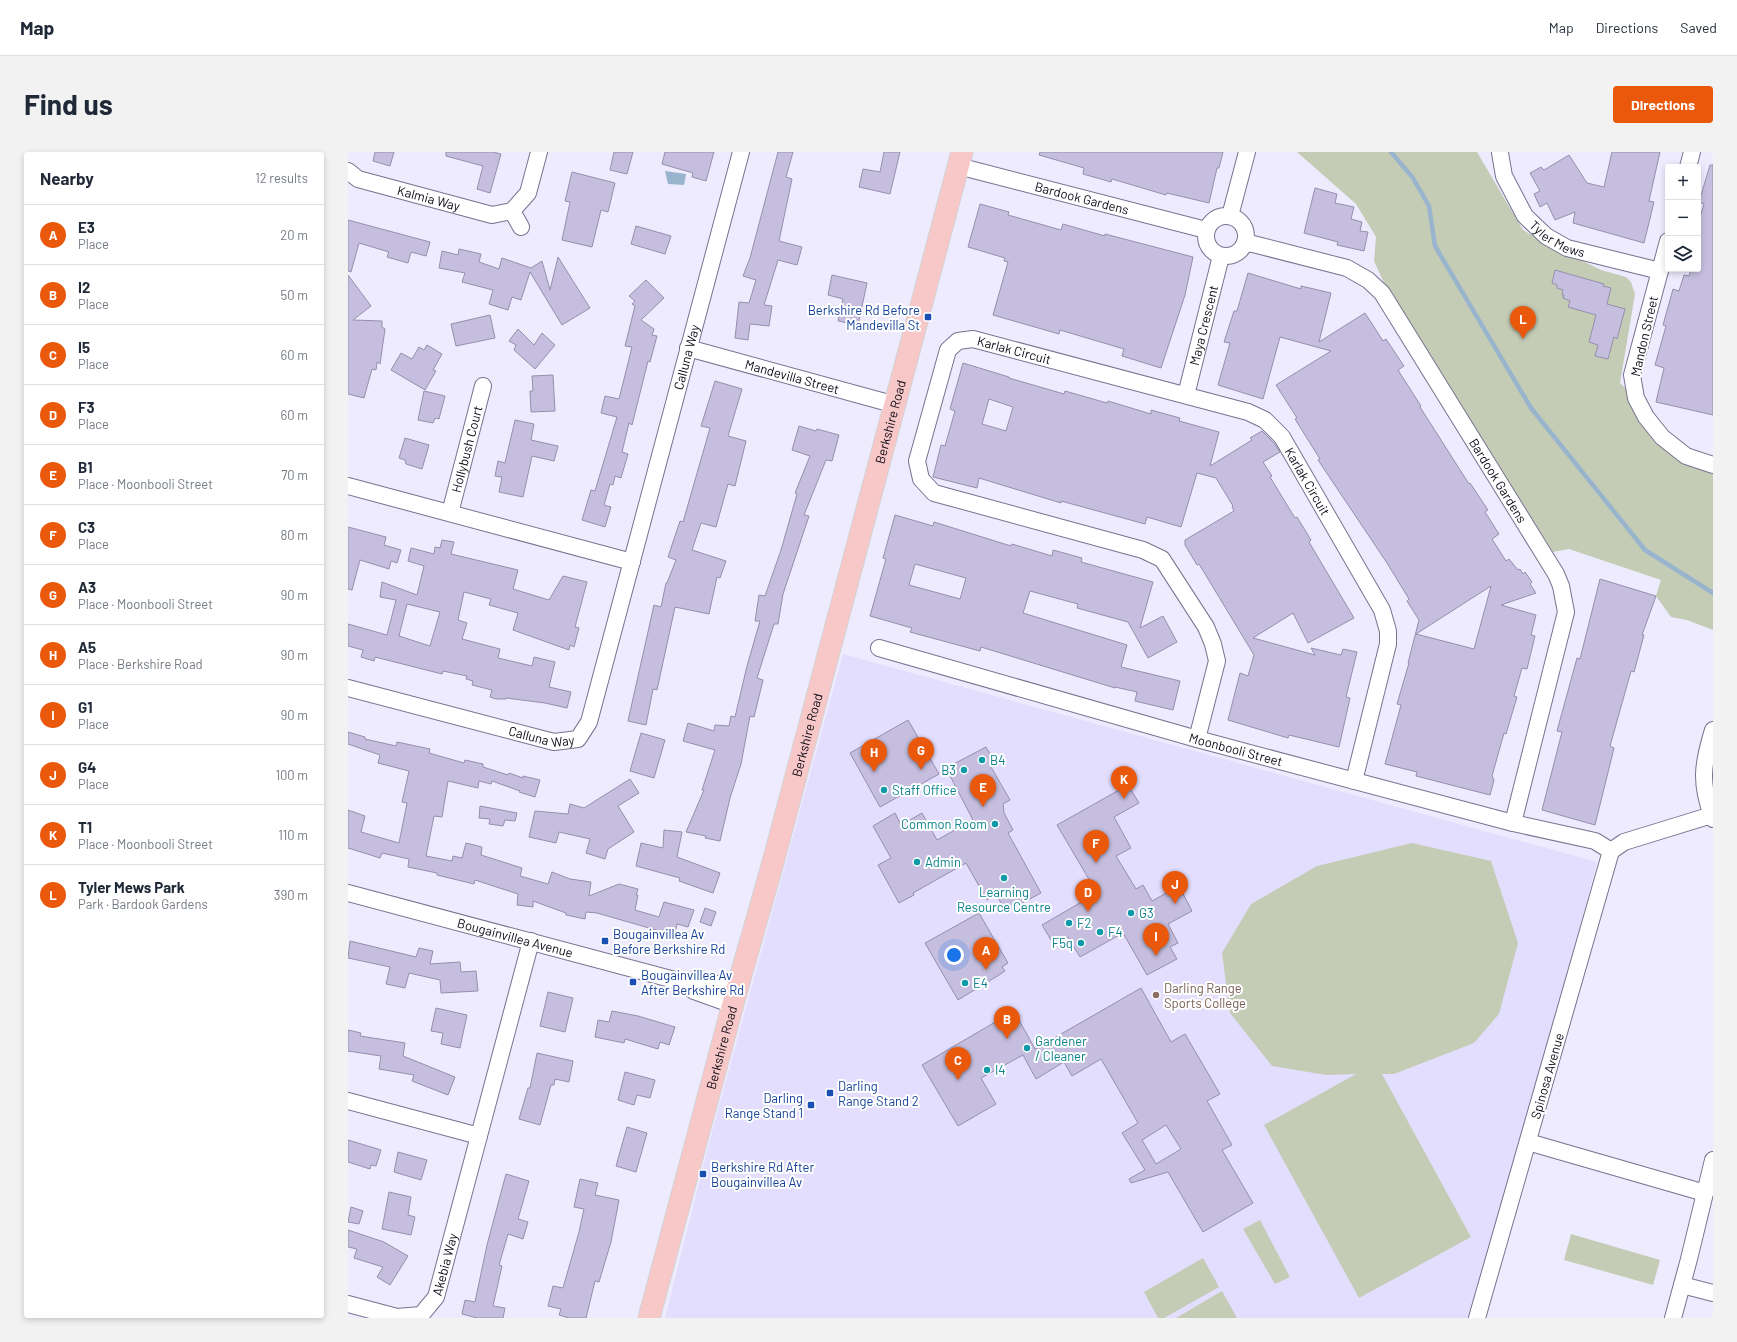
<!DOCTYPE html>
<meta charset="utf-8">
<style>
body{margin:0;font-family:Barlow,sans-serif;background:#f2f2f3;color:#1f2937}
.controls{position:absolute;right:12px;top:12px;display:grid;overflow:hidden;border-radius:4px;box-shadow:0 2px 6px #0003}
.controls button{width:36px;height:36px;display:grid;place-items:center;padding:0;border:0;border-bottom:1px solid #e0e1e3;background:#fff;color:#1f2937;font:20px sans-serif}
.you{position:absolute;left:606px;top:803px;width:14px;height:14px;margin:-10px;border:3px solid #fff;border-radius:50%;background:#1a73e8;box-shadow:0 0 0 6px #1a73e833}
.badge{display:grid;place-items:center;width:26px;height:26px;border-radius:50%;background:#ea580c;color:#fff;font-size:13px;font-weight:700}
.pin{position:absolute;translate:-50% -33px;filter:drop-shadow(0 1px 2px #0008)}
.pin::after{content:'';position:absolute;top:21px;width:14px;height:12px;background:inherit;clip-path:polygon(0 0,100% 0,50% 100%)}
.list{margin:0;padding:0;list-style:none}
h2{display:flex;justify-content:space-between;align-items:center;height:52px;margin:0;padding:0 16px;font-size:17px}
h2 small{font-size:13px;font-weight:400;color:#747a83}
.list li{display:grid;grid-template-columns:26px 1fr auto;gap:12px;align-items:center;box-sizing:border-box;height:60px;padding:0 16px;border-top:1px solid #e0e1e3}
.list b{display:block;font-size:15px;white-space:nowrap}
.list p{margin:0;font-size:13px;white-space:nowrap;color:#747a83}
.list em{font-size:13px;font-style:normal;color:#747a83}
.icon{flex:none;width:22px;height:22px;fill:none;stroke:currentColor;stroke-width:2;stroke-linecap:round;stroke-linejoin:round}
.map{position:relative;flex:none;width:1365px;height:1166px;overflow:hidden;border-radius:4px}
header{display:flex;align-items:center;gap:24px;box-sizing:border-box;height:56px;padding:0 20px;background:#fff;border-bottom:1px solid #e0e1e3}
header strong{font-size:19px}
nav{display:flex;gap:22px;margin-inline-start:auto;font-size:14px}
.intro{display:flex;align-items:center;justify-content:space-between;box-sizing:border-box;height:96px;padding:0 24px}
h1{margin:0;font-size:28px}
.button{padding:10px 18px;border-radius:4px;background:#ea580c;color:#fff;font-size:14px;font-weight:700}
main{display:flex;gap:24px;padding:0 24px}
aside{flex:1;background:#fff;border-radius:4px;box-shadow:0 2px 6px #0003}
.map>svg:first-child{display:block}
</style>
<header>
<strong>Map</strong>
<nav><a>Map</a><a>Directions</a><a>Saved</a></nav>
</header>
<div class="intro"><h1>Find us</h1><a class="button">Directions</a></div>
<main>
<aside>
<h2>Nearby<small>12 results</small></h2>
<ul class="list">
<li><span class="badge">A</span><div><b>E3</b><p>Place</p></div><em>20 m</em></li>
<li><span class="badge">B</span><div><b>I2</b><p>Place</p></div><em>50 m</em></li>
<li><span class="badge">C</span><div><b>I5</b><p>Place</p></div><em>60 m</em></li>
<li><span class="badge">D</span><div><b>F3</b><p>Place</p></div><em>60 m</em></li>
<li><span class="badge">E</span><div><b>B1</b><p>Place · Moonbooli Street</p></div><em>70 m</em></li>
<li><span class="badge">F</span><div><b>C3</b><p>Place</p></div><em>80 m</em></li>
<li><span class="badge">G</span><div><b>A3</b><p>Place · Moonbooli Street</p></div><em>90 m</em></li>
<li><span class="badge">H</span><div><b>A5</b><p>Place · Berkshire Road</p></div><em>90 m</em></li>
<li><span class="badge">I</span><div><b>G1</b><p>Place</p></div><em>90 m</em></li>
<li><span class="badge">J</span><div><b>G4</b><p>Place</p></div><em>100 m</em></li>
<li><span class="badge">K</span><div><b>T1</b><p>Place · Moonbooli Street</p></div><em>110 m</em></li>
<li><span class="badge">L</span><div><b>Tyler Mews Park</b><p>Park · Bardook Gardens</p></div><em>390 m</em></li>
</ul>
</aside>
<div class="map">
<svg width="1365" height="1166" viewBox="0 0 1365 1166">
<rect width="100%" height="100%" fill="#eeebfe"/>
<path fill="#e4defe" d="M495 502 1249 710 1129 1166H317L365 976Z"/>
<g fill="#c4ccb5">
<path d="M949 0H1129L1175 78 1188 86 1253 118 1278 125 1283 130 1287 142 1272 231 1288 246 1314 285 1365 313V478L1339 468 1323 465 1308 444 1313 428 1221 397 1205 400 1036 131 1026 109 1028 85 1008 52Z"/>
<path d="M1064 691 1143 709 1170 791 1151 862 1126 891 1046 922H1034L1123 1085 1011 1146 916 973 1008 922 978 923 924 914 882 861 874 801 903 752 969 714Z"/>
<path d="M912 1068 942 1125 927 1132 895 1077Z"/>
<path d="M1223 1082 1312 1108 1305 1133 1216 1108Z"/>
<path d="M855 1106 871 1135 816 1166H810L796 1140Z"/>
<path d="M874 1139 889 1166H828Z"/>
</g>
<path fill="#99b4cd" d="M317 19 338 22 336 33 320 32Z"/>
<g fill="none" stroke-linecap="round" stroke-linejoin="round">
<path stroke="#99b4cd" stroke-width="4.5" d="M1043 0 1065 26 1081 54 1087 94 1183 256 1297 398 1365 441"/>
</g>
<g fill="#c5bede" stroke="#958fad" fill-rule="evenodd">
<path d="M27 0H46L42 14 25 9Z"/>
<path d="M98 0H145L153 2 142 41 129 37 135 14 98 4Z"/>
<path d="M266 0H285L279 22 262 18Z"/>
<path d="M317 0H366L358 29 344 25 345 21 314 12Z"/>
<path d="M430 0H445L438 25 444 27 431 89 454 95 449 113 430 108 416 153 424 154 421 174 402 172 400 188 387 186 391 150 401 151 408 128 395 124 402 106Z"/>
<path d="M536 0H552L542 42 511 35 515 17 532 20Z"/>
<path d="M692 0H875L871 16H869L861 51 819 41 818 43 764 27 763 30 735 22 736 16 691 3Z"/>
<path d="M1264 0H1312L1301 49 1306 50 1296 91 1225 71 1227 60 1207 68 1199 51 1192 55 1186 42 1192 39 1182 21 1193 15 1196 18 1221 3 1239 31 1256 35Z"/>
<path d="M1362 13H1365V263L1308 250 1316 216 1307 213 1318 174 1315 173 1325 137 1331 139 1336 123 1341 124 1343 117H1350V72L1356 52 1351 50Z"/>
<path d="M224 20 267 31 260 60 253 58 244 95 214 88 222 50 217 49Z"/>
<path d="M967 36 989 42 987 51 1006 55 1003 67 1014 70 1012 79 1020 80 1016 99 989 93 990 90 956 81Z"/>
<path d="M632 52 661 60 660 63 713 78 715 72 757 84V82L845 105 837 143 813 216 774 204 776 197 712 178 711 182 645 163 660 110 656 109 657 106 620 95Z"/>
<path d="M0 68 82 90 78 104 63 100 60 111 39 105 41 100 11 91 3 120 0 119Z"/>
<path d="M288 74 323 84 317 102 283 92Z"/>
<path d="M111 97 133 102 131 110 151 117 154 106 183 116 194 109 202 138 210 105 242 156 214 173 182 120 173 148 164 145 160 158 141 152 145 138 114 130 117 121 91 116 94 99 110 103Z"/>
<path d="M1207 118 1256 132 1255 134 1263 136 1259 152 1277 157 1269 187 1266 185 1260 207 1247 204 1250 193 1241 190 1248 163 1220 155 1222 149 1215 146 1216 143H1214L1215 138 1209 136V133L1204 131Z"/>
<path d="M900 121 953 137V134L983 141 971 190 1017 161 1035 189 1038 187 1056 214 1050 218 1073 254 1072 255 1121 332 1122 331 1140 358 1137 360 1151 382 1144 387 1158 409 1161 407 1170 418 1172 417 1175 422 1177 420 1184 430 1182 432 1188 441 1153 453 1188 463 1183 483 1187 484 1179 517 1174 516 1166 544 1169 545 1158 582 1156 581 1144 624 1146 628 1142 643 1068 624 1069 620 1037 612 1053 553 1049 552 1061 511H1060L1071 468 1059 449 1061 447 1039 411 970 308 972 307 947 267 949 266 928 233 983 199 932 185 915 247 870 233 882 191 876 190 886 159H889ZM1143 434 1126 497 1068 482Z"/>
<path d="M0 123 23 154 5 168 34 169V175L37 177 32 212 29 210 28 218 24 217 16 246 0 242Z"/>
<path d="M484 123 519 131 510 173 490 169 495 147 480 143Z"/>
<path d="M298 128 316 146 293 168 306 177 304 183 309 184 302 210 300 209 284 273 281 271 274 300 280 302 273 326 267 324 265 333 262 332 256 353 263 355 257 375 234 368 243 338 247 339 269 265 253 261 257 244 271 247 284 195 277 194 287 154 284 152 287 149 281 144Z"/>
<path d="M142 163 147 186 108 194 103 172Z"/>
<path d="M170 177 186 193 194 181 207 193 187 217 166 198 168 193 161 189Z"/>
<path d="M79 193 94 202 85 218 88 219 77 238 43 218 53 201 64 207 71 195 76 198Z"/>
<path d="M615 211 661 225V226L716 242 717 239 759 251 760 249 803 262V258L832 266 831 269 871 280 862 314 904 288 902 286 914 279 926 291 932 300 915 310 924 324 922 325 947 366 949 365 963 388 961 390 1006 466 960 491 945 461 905 486 967 503 963 496 993 503 995 497 1009 500 998 545 1002 546 991 595 941 583 940 586 880 568 892 521 900 524 906 503 851 412 849 413 837 393V388L886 359 884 355 885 354 868 326 849 321 833 375 799 365 797 372 713 349V351L631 326 629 336 585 325 593 293 597 294 607 259 602 257ZM641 247 665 255 658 279 634 272Z"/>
<path d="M205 223 207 259 183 260 182 239H185L184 224Z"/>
<path d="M367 229 394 237 380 284 398 289 387 334 380 332 368 375 353 371 344 398 378 409 372 426 369 425 361 462 327 455 309 538 305 537 298 573 280 569 306 453 313 455 318 431H319L328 408 320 405 332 369 335 370 362 276 353 274Z"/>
<path d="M76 239 97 244 91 267 87 266 85 271 70 268Z"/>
<path d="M167 268 186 272 183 288 210 294 206 309 184 304 175 345 151 340 154 325 147 324 150 309 157 311Z"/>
<path d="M451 274 468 279 469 277 491 283 484 309 478 308 456 363 461 364 435 442 430 472H426L409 526 415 528 406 565 402 564 393 612 382 646 372 689 357 686 358 684 338 680 356 638H354L367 598 335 589 340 571 366 579 367 573 381 574 383 564 387 565 399 514 412 469H407L411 443 417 444 433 398 449 342 447 341 462 304 444 298Z"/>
<path d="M57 286 81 293 74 317 58 312 57 308 51 306Z"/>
<path d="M547 363 585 374 586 370 663 394 664 392 704 404 705 398 734 406 733 410 805 430 792 476 815 464 829 490 800 506 780 470 729 456 730 452 682 439 675 461 779 493 773 515 832 529 825 558 787 549 789 540 767 535V536L633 495 632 499 562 480 564 476 522 464 538 407 535 406ZM567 412 618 426 612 447 561 433Z"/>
<path d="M0 375 38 385 36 393 53 398 49 411 43 409 41 417 12 408 4 438 0 437Z"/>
<path d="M94 388 106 390 103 402 170 418 165 437 201 448 215 424 239 430 227 475 231 476 226 495 222 493 221 498 165 478 170 461 141 453 143 447 116 440 110 468 119 471 114 487 152 497 150 506 184 514 186 505 207 510 201 535 223 540 219 556 197 551 158 546V547H148L142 545 144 538 124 533 125 529 118 527 119 524 95 519 94 522 27 505 26 509 13 505 15 498 0 494V472L39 483 48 448 32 445 34 430 69 443 76 414 60 409 63 396 86 402 87 395 92 396ZM59 452 92 460 82 494 51 484Z"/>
<path d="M1252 427 1308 444 1294 483H1296L1286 520 1283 519 1262 594 1266 596 1247 673 1194 658 1214 580 1209 579 1229 506 1232 507Z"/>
<path d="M560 568 591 622 532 655 502 601Z"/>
<path d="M0 580 17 585V587L48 594 49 590 82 597 81 601 116 611 117 608 135 612V615L160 623 161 621 175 626V624L192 628 187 645 171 640 172 639 144 629 143 632 131 629 130 636 100 629 94 665 86 664 78 704 104 709 105 704 114 706 118 691 134 695 133 703 174 716 172 724 200 732 204 720 222 727 243 730 241 744 271 732 290 737 288 743H290L287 758 311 765 316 750 346 758 340 775 329 772 326 786 307 780 308 778 249 761 238 760 237 767 218 763V761L185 749V755L169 753 170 742 127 728 126 732 89 723V721L60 715 61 707 34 701 32 706 0 696V658L17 664 13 680 51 691 59 651 54 650 61 619 30 611 32 603 0 592Z"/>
<path d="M293 581 317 588 306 626 282 619Z"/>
<path d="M638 595 648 612 643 615 662 648 655 652 656 661 665 678 660 681 693 741 658 760 648 742 639 748 618 711 565 741 566 743 551 751 530 713 543 706 525 674 547 661 553 673 574 661 589 688 625 668 598 616Z"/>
<path d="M282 627 291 641 270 654 286 680 260 697 257 707 238 701 242 687 211 680 208 691 181 685 187 659 220 662 222 652 236 656Z"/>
<path d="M780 633 791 651 766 665 783 696 768 704 788 737 795 733 804 749 831 734 844 759 820 772 830 791 822 795 829 807 799 823 775 781 732 805 720 785 706 793 694 773 749 741 709 673Z"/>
<path d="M132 654 169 661 167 669 157 668 155 674 141 672 142 667 131 666Z"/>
<path d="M316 678 334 680 329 705 372 721 365 741 331 729 332 726 288 714 293 691 315 696Z"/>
<path d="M357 756 368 760 363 774 352 770Z"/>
<path d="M631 761 660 811 654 815 657 819 651 823 610 848 577 791Z"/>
<path d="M2 789 68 805 71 796 85 799 82 812 112 810 113 820 128 819 130 839 93 841 92 828 61 821 57 836 38 832 42 815 0 806Z"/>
<path d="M793 836 823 890 837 882 872 942 859 949 884 993 874 998 905 1051 855 1080 820 1020 783 1031 781 1027 797 1018 774 981 790 971 753 907 724 924 716 910 688 927 675 903 633 926 648 952 610 974 574 913 666 859 687 897ZM818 973 833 997 808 1012 794 988Z"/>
<path d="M200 840 225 846 217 880 192 874Z"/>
<path d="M88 856 119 863 112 896 93 892 95 881 83 879Z"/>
<path d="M264 859 290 864 327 875 321 893 312 890 310 897 277 887 276 891 247 885 250 868 261 870Z"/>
<path d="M0 878 13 881 12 884 57 891 55 904 107 925 100 943 64 929 66 923 31 917 33 904 0 899Z"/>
<path d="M189 901 225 909 221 930 207 927 206 933H203L192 973 171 967 180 936H182Z"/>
<path d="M277 920 307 928 302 946 289 943 286 953 270 948Z"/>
<path d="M279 975 299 981 288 1020 268 1014Z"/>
<path d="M0 988 33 998 28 1014 23 1013 22 1017 0 1010Z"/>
<path d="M50 1000 79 1008 73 1028 46 1020Z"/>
<path d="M158 1022 181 1029 170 1067 180 1070 175 1087 160 1082 151 1113 154 1114 145 1154 157 1156 155 1166H129L114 1162 117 1148 127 1150 139 1093Z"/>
<path d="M232 1027 250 1031 247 1043 271 1048 263 1090 251 1130 247 1129 238 1166H221L211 1163 213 1157 200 1154 205 1134 215 1136 231 1080 236 1057 226 1055Z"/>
<path d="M41 1040 63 1045 60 1063 67 1065 63 1083 34 1077Z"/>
<path d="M3 1055 15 1059 11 1072 0 1070Z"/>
<path d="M0 1078 36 1090 60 1104 42 1133 29 1125 35 1115 6 1106 9 1097 0 1095Z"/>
</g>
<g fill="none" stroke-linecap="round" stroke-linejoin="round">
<defs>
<g id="minor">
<path id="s1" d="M1152 1 1156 24 1177 64 1198 84 1219 96 1312 119"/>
<path id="s2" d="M610 14 858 78"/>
<path d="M1340 15 1344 0"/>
<path id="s3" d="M0 19 10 27 144 63 164 59 180 41 191 0"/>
<path d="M164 59 173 75"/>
<circle cx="878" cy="84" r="20"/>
<path d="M882 64 899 0"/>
<path d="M1320 89 1284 223 1288 246 1298 265 1314 285 1338 304 1365 313"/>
<path id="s4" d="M897 91 905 92 999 116 1020 128 1034 141 1208 422 1213 434 1218 460 1165 671"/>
<path id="s5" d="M340 196 548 253"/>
<path id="s6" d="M838 243 873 104"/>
<path d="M0 334 284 410"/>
<path id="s7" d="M102 361 135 234"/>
<path id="s8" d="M531 496 849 587 1165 671 1247 689 1263 699 1129 1166"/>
<path id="s9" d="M0 536 206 590 230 587 241 570 393 0"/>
<path d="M1365 578C1354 614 1352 631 1365 667"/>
<path id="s10" d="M849 587 869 509 865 492 858 475 814 407 795 398 586 341 573 327 569 309 600 198 610 189 625 187 900 260 917 268 934 285 1034 458 1040 479V492L1006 629"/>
<path d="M1263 699 1276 690 1364 663"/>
<path id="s11" d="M0 741 334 830 346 839 385 853"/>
<path d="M334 830 349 827 389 837"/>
<path d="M0 949 131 984"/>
<path d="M1180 990 1357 1041"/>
<path d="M1334 1133 1365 1141"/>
<path id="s12" d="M0 1152 49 1165 73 1163 88 1145 183 789"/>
<path d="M1325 1166 1341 1107 1365 1008"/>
</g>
<g id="major">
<path id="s13" d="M301 1166 389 837 424 714 614 0"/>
</g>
</defs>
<use href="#minor" stroke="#78728f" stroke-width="18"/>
<use href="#major" stroke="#d3d3d5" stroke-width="23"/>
<use href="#minor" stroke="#fff" stroke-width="16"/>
<use href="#major" stroke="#f8c8c8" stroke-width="21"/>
</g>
<g fill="#1a4fb4" stroke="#fff" stroke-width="1.5">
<rect x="576" y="161" width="8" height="8" rx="2"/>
<rect x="253" y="785" width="8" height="8" rx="2"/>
<rect x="281" y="826" width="8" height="8" rx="2"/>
<rect x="478" y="937" width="8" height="8" rx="2"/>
<rect x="459" y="949" width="8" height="8" rx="2"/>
<rect x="351" y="1018" width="8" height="8" rx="2"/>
</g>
<g fill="#0f9aa8" stroke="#fff" stroke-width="1.5">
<circle cx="634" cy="608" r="4"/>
<circle cx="616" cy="618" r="4"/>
<circle cx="536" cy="638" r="4"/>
<circle cx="647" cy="672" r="4"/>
<circle cx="569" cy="710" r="4"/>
<circle cx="656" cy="726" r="4"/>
<circle cx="783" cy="761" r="4"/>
<circle cx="721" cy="771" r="4"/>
<circle cx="752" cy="780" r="4"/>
<circle cx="733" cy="791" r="4"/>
<circle cx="617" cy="831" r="4"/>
<circle cx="679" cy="896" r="4"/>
<circle cx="639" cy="918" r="4"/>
</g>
<circle fill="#8d6e63" stroke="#fff" stroke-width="1.5" cx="808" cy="843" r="4"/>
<g text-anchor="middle" stroke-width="4" stroke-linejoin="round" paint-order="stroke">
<g font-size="13" fill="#0d0b15" stroke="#fff">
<text dy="5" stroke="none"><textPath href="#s3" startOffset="86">Kalmia Way</textPath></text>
<text dy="5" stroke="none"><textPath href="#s2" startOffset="128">Bardook Gardens</textPath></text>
<text dy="5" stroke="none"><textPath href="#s1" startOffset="109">Tyler Mews</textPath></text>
<text dy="5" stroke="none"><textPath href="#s6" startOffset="72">Maya Crescent</textPath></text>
<text transform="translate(1296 184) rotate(-77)" y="5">Mandon Street</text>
<text dy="5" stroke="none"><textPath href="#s10" startOffset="659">Karlak Circuit</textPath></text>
<text dy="5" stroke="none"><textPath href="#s9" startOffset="635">Calluna Way</textPath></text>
<text dy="5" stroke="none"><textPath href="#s5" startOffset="108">Mandevilla Street</textPath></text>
<text dy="5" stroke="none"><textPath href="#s13" startOffset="928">Berkshire Road</textPath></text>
<text dy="5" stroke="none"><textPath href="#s7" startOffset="66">Hollybush Court</textPath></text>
<text dy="5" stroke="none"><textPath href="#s4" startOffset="369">Bardook Gardens</textPath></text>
<text dy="5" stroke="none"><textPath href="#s10" startOffset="995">Karlak Circuit</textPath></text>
<text dy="5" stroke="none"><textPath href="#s9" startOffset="200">Calluna Way</textPath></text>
<text dy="5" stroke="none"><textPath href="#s13" startOffset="604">Berkshire Road</textPath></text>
<text dy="5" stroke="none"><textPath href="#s8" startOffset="371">Moonbooli Street</textPath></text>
<text dy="5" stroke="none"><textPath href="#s11" startOffset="173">Bougainvillea Avenue</textPath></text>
<text dy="5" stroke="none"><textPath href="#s13" startOffset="280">Berkshire Road</textPath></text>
<text transform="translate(1199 924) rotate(-74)" y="5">Spinosa Avenue</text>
<text dy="5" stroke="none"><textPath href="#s12" startOffset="132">Akebia Way</textPath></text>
</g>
<g font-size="13" fill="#164399" stroke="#fff" text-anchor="start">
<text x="572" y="163" text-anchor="end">Berkshire Rd Before<tspan x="572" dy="15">Mandevilla St</tspan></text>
<text x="265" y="787">Bougainvillea Av<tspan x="265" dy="15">Before Berkshire Rd</tspan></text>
<text x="293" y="828">Bougainvillea Av<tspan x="293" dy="15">After Berkshire Rd</tspan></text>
<text x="490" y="939">Darling<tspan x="490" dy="15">Range Stand 2</tspan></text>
<text x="455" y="951" text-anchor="end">Darling<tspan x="455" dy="15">Range Stand 1</tspan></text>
<text x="363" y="1020">Berkshire Rd After<tspan x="363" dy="15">Bougainvillea Av</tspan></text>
</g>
<g font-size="13" fill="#0d838f" stroke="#fff" text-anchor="start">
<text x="642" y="613">B4</text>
<text x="608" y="623" text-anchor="end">B3</text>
<text x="544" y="643">Staff Office</text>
<text x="639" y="677" text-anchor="end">Common Room</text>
<text x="577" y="715">Admin</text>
<text x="656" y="745" text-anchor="middle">Learning<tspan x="656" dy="15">Resource Centre</tspan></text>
<text x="791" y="766">G3</text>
<text x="729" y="776">F2</text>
<text x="760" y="785">F4</text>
<text x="725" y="796" text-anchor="end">F5q</text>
<text x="625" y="836">E4</text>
<text x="687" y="894">Gardener<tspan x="687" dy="15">/ Cleaner</tspan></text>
<text x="647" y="923">I4</text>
</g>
<g font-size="13" fill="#785e54" stroke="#fff" text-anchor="start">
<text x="816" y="841">Darling Range<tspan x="816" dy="15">Sports College</tspan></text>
</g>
</g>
</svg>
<div class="controls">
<button>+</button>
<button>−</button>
<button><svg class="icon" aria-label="layers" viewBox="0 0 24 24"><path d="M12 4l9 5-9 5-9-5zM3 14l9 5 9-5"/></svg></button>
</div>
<div class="you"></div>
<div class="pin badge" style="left:638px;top:818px">A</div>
<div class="pin badge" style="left:659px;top:887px">B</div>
<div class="pin badge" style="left:610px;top:928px">C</div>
<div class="pin badge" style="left:740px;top:760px">D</div>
<div class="pin badge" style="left:635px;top:655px">E</div>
<div class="pin badge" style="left:748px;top:711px">F</div>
<div class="pin badge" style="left:573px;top:618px">G</div>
<div class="pin badge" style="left:526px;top:620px">H</div>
<div class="pin badge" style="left:808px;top:804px">I</div>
<div class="pin badge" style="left:827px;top:752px">J</div>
<div class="pin badge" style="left:776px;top:647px">K</div>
<div class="pin badge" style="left:1175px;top:187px">L</div>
</div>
</main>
